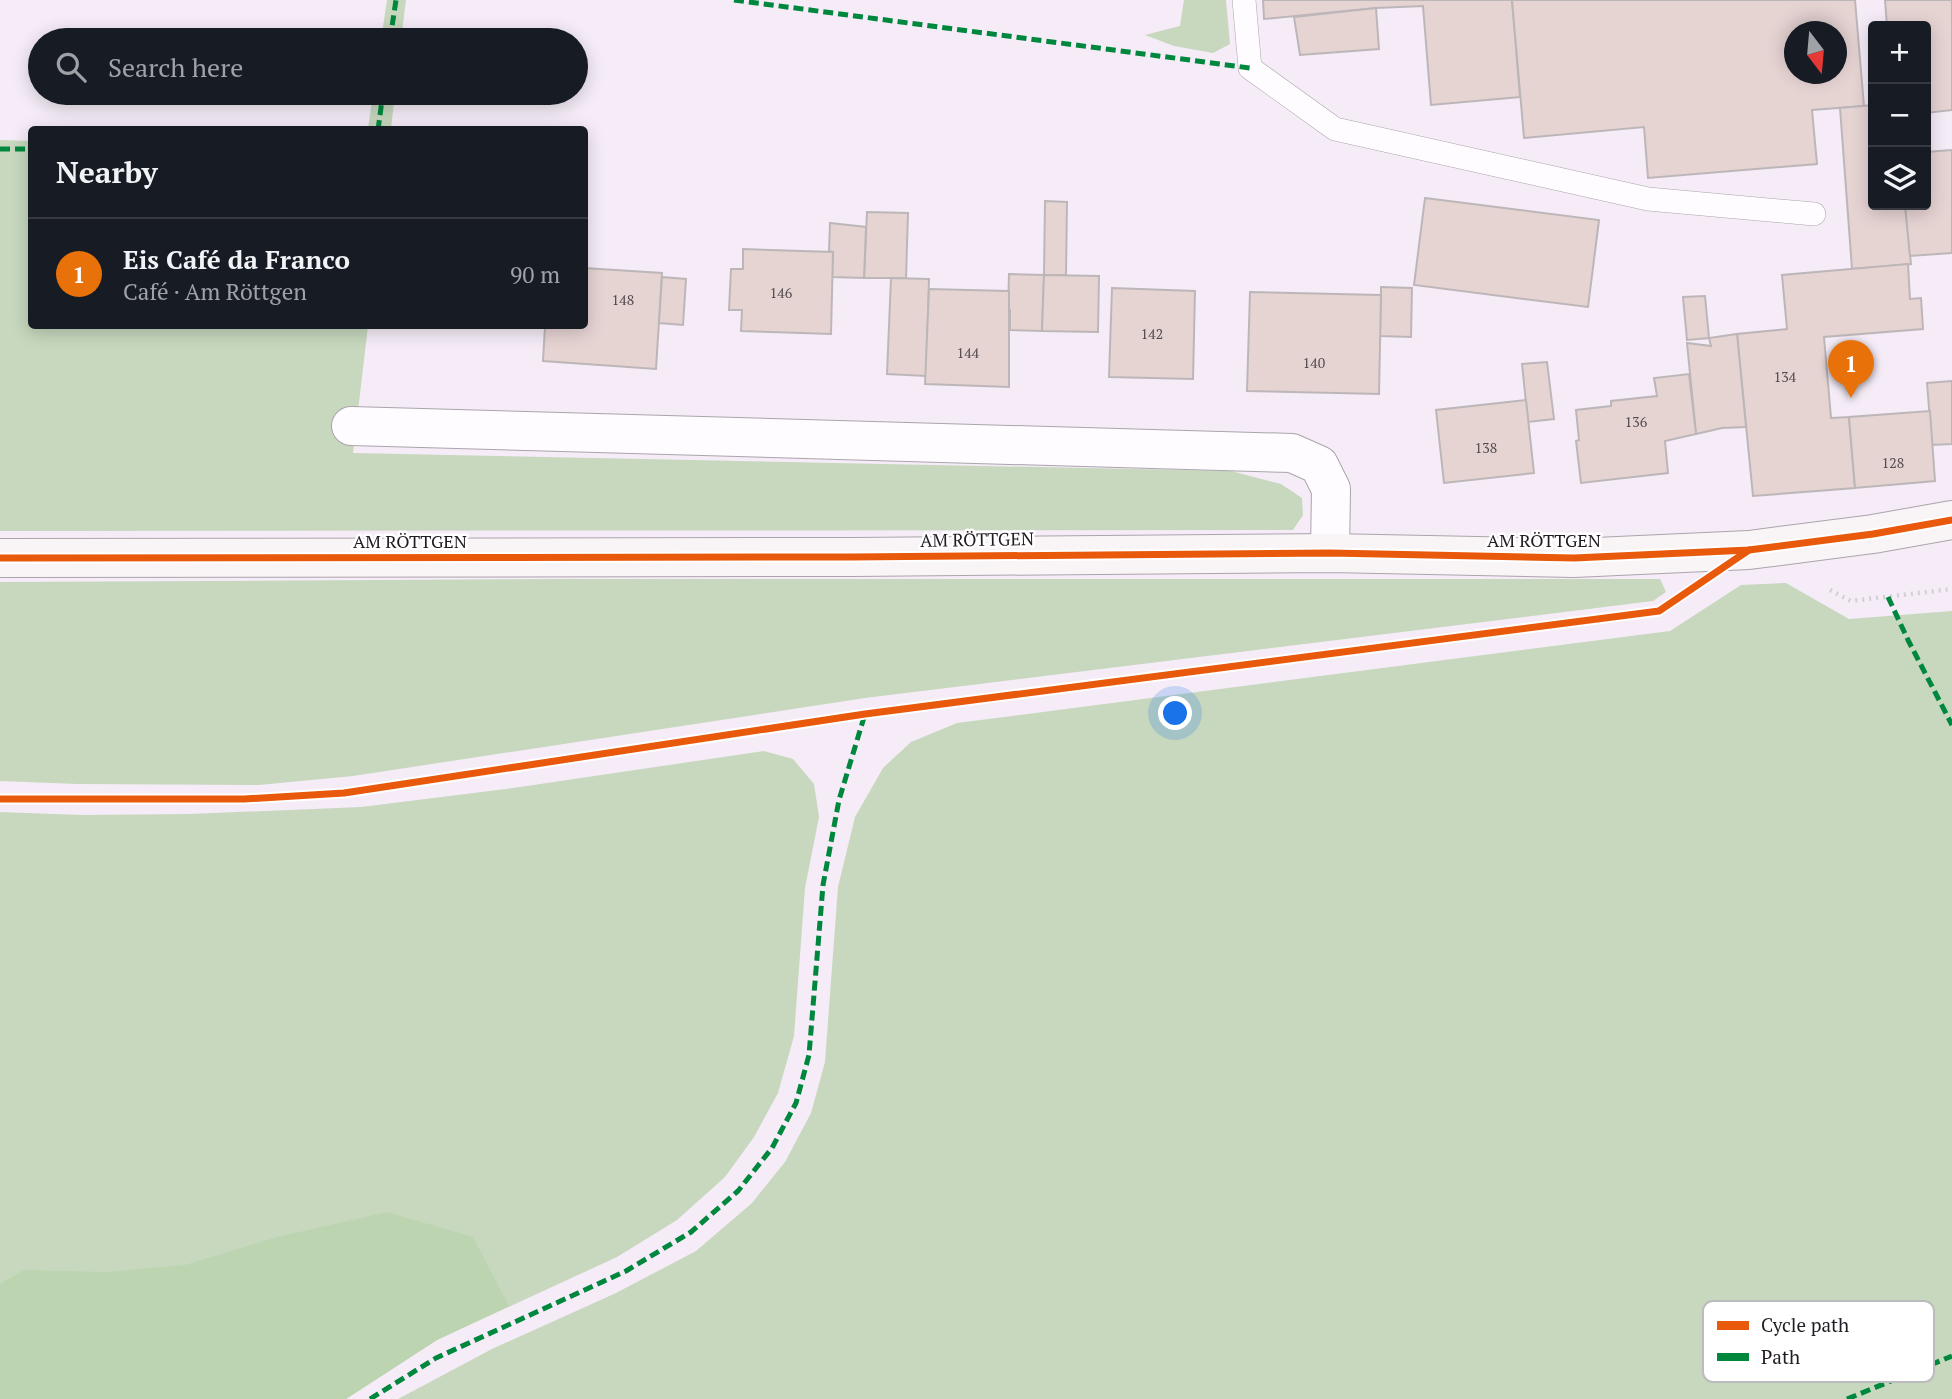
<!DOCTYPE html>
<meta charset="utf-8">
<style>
body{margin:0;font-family:"PT Serif",serif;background:#20242c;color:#f1f3f6}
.controls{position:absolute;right:21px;top:21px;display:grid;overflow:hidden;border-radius:7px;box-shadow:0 4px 18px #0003}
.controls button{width:63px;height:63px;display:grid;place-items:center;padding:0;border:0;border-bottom:2px solid #363941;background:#171b24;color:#f1f3f6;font:35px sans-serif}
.compass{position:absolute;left:1784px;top:21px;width:63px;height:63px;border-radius:50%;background:#171b24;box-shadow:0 4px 18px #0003;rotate:164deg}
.you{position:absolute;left:1176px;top:714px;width:24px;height:24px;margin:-18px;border:5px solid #fff;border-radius:50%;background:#1a73e8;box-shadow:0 0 0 10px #1a73e833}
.badge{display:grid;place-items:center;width:46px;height:46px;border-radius:50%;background:#6b656d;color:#fff;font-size:23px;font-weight:700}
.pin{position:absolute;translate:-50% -58px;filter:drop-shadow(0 2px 4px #0008)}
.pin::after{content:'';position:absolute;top:37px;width:24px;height:21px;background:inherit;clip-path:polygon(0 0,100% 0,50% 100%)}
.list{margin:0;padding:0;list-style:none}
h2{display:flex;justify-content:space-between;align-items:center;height:91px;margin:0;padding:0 28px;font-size:30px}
h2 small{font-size:23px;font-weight:400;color:#9ea1a6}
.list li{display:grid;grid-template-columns:46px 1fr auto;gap:21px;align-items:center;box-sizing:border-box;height:112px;padding:0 28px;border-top:2px solid #363941}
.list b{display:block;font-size:26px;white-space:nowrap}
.list p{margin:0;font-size:23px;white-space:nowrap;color:#9ea1a6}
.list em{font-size:23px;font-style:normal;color:#9ea1a6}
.icon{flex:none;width:38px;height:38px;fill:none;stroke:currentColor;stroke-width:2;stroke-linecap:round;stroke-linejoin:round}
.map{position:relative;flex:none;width:1952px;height:1399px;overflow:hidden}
.search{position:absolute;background:#171b24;box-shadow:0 4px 18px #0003;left:28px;top:28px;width:560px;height:77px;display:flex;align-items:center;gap:18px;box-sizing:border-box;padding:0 24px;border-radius:38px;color:#9ea1a6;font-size:26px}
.panel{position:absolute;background:#171b24;box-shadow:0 4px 18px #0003;left:28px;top:126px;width:560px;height:203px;border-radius:7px}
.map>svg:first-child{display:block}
</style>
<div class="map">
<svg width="1952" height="1399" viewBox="0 0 1952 1399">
<rect width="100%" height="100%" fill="#f5ecf7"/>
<g fill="#c7d8be">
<path d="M387 0H406L401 40H381Z"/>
<path d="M1184 0H1226L1230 44 1213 53 1174 46 1145 35 1180 26Z"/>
<path d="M373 93H395L391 129H368Z"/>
<path d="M0 140 31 141 32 326H368L353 453 1231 471 1281 484 1302 498 1303 515 1293 530 0 531Z"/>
<path d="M571 579H1660L1666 592 1653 601 865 698 353 776 259 785 78 784 0 781V582Z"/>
<path d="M1786 583 1849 619 1952 611V1399H398L492 1349 616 1293 696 1251 752 1203 785 1162 811 1113 825 1062 838 887 855 817 883 768 911 742 957 723 1670 631 1741 585Z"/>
<path d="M764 751 793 759 814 784 819 817 805 888 794 1036 778 1093 754 1137 725 1177 677 1220 617 1257 437 1340 346 1399H0V812L82 815 190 814 361 807 506 789Z"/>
</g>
<path fill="#bcd5b0" d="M387 1212 473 1237 509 1306 437 1340 346 1399H0V1284L24 1270 106 1272 185 1265 277 1237Z"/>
<g fill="#e6d4d3" stroke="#bdb6b9" stroke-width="2" fill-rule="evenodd">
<path d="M1263 0H1512L1520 97 1431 105 1423 6 1376 8 1264 19Z"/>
<path d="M1512 0H1855L1864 106 1812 110 1817 164 1648 178 1644 127 1524 138ZM1794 32H1836V74H1794Z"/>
<path d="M1885 0H1952V110L1926 113V26H1887Z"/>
<path d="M1376 8 1379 49 1300 55 1294 17Z"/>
<path d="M1873 105V205H1905L1911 264 1852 269 1840 108Z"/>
<path d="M1952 150V253L1910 256 1905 205H1926V152Z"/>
<path d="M1425 198 1599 220 1588 307 1414 285Z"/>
<path d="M1045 201 1067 202 1066 275H1044Z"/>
<path d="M867 212 908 213 906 278H864Z"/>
<path d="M830 223 866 227 864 278 832 277 833 252 829 251Z"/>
<path d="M743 249 833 252 831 334 741 331 742 310H729L731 269H743Z"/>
<path d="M1908 264 1910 299 1921 298 1923 329 1824 337 1831 418 1849 417 1855 488 1753 496 1737 334 1787 329 1782 275Z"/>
<path d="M584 268 662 273 656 369 543 361 545 326H584Z"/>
<path d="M1009 274 1044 275 1042 331 1010 330V310L1008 309Z"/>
<path d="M1044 275 1099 276 1098 332 1042 331Z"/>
<path d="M662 277 686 279 683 325 659 323Z"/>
<path d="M891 278 929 279 926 376 887 374Z"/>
<path d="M1381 287 1412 288 1411 337 1380 336Z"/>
<path d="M1112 288 1195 291 1193 379 1109 377Z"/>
<path d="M929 289 1009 291V387L925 384Z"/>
<path d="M1250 292 1381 295 1379 394 1247 391Z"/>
<path d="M1705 296 1709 338 1687 340 1683 297Z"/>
<path d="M1737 334 1746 427 1722 428 1696 434 1687 343 1711 346 1709 338Z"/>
<path d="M1547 362 1554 419 1528 422 1522 364Z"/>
<path d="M1689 374 1696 434 1665 441 1668 473 1581 483 1576 441 1579 440 1576 410 1611 406V401L1657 396 1654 378Z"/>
<path d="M1952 381V444L1932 445 1927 383Z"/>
<path d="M1526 400 1534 473 1444 483 1436 410Z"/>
<path d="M1930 411 1935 481 1855 488 1849 417Z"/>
</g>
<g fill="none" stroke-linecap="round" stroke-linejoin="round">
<defs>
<path id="lane" d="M1244 0 1250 68 1335 129 1648 199 1814 214"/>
<path id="street" d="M351 426 1292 453 1319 465 1331 489 1330 553"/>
<path id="secondary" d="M0 558 852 557 1330 553 1574 558 1749 550 1873 534 1952 520"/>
</defs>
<use href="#lane" stroke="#aba4ac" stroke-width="24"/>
<use href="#street" stroke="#aba4ac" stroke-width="40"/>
<use href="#secondary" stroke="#aba4ac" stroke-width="40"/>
<path stroke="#d3d0d4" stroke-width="4.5" stroke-dasharray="2 5" stroke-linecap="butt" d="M1830 590 1851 601 1952 589"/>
<use href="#lane" stroke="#fefcfe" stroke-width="23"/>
<use href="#street" stroke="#fefcfe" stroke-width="38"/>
<use href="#secondary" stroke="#f9f4f6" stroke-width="38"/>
<g stroke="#00873e" stroke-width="5" stroke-dasharray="10 5" stroke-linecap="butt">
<path d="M734 0 1250 68"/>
<path d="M390 40 396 0"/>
<path d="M378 130 383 93"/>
<path d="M0 149H32"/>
<path d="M1888 597 1908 640 1952 725"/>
<path d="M370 1399 436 1358 626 1271 691 1232 738 1191 772 1148 796 1103 809 1055 823 885 839 800 865 714"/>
<path d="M1847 1399 1952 1356"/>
</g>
<defs>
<g id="cycleway">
<path d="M0 558 852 557 1330 553 1574 558 1749 550 1873 534 1952 520"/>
<path d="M0 799H244L344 793 865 714 1659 611 1749 550"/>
</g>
</defs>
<use href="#cycleway" stroke="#fff" stroke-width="11"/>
<use href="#cycleway" stroke="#e8590c" stroke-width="7"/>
</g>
<g text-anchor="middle" stroke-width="5" stroke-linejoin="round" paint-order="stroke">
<g font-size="14" fill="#524a4f">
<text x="781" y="298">146</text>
<text x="623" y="305">148</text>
<text x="1152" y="339">142</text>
<text x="968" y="358">144</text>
<text x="1314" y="368">140</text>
<text x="1785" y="382">134</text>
<text x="1636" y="427">136</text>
<text x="1486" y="453">138</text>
<text x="1893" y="468">128</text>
</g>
<g font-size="18" fill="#211c23" stroke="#fff">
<text transform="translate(977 540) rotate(-1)" y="6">AM RÖTTGEN</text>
<text x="1544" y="547">AM RÖTTGEN</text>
<text x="410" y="548">AM RÖTTGEN</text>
</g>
</g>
<rect x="1703" y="1301" width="231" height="81" rx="10" fill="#fff" stroke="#bcbbbd" stroke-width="2"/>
<rect x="1717" y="1321" width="32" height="9" fill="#e8590c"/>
<rect x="1717" y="1353" width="32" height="8" fill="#00873e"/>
<g font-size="19" fill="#211c23">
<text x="1761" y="1332">Cycle path</text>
<text x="1761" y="1364">Path</text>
</g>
</svg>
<div class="controls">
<button>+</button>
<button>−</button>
<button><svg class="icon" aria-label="layers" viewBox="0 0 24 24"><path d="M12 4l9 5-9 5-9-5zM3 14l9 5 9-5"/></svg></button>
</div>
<svg class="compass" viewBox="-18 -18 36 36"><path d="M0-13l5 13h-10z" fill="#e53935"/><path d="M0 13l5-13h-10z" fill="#9ea1a6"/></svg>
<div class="you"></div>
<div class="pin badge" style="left:1851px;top:398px;background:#e8710a">1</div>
<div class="search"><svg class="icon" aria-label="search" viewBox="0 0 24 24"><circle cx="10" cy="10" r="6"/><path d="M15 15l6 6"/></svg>Search here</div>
<section class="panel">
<h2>Nearby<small></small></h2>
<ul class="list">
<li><span class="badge" style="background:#e8710a">1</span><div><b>Eis Café da Franco</b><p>Café · Am Röttgen</p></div><em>90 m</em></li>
</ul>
</section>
</div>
